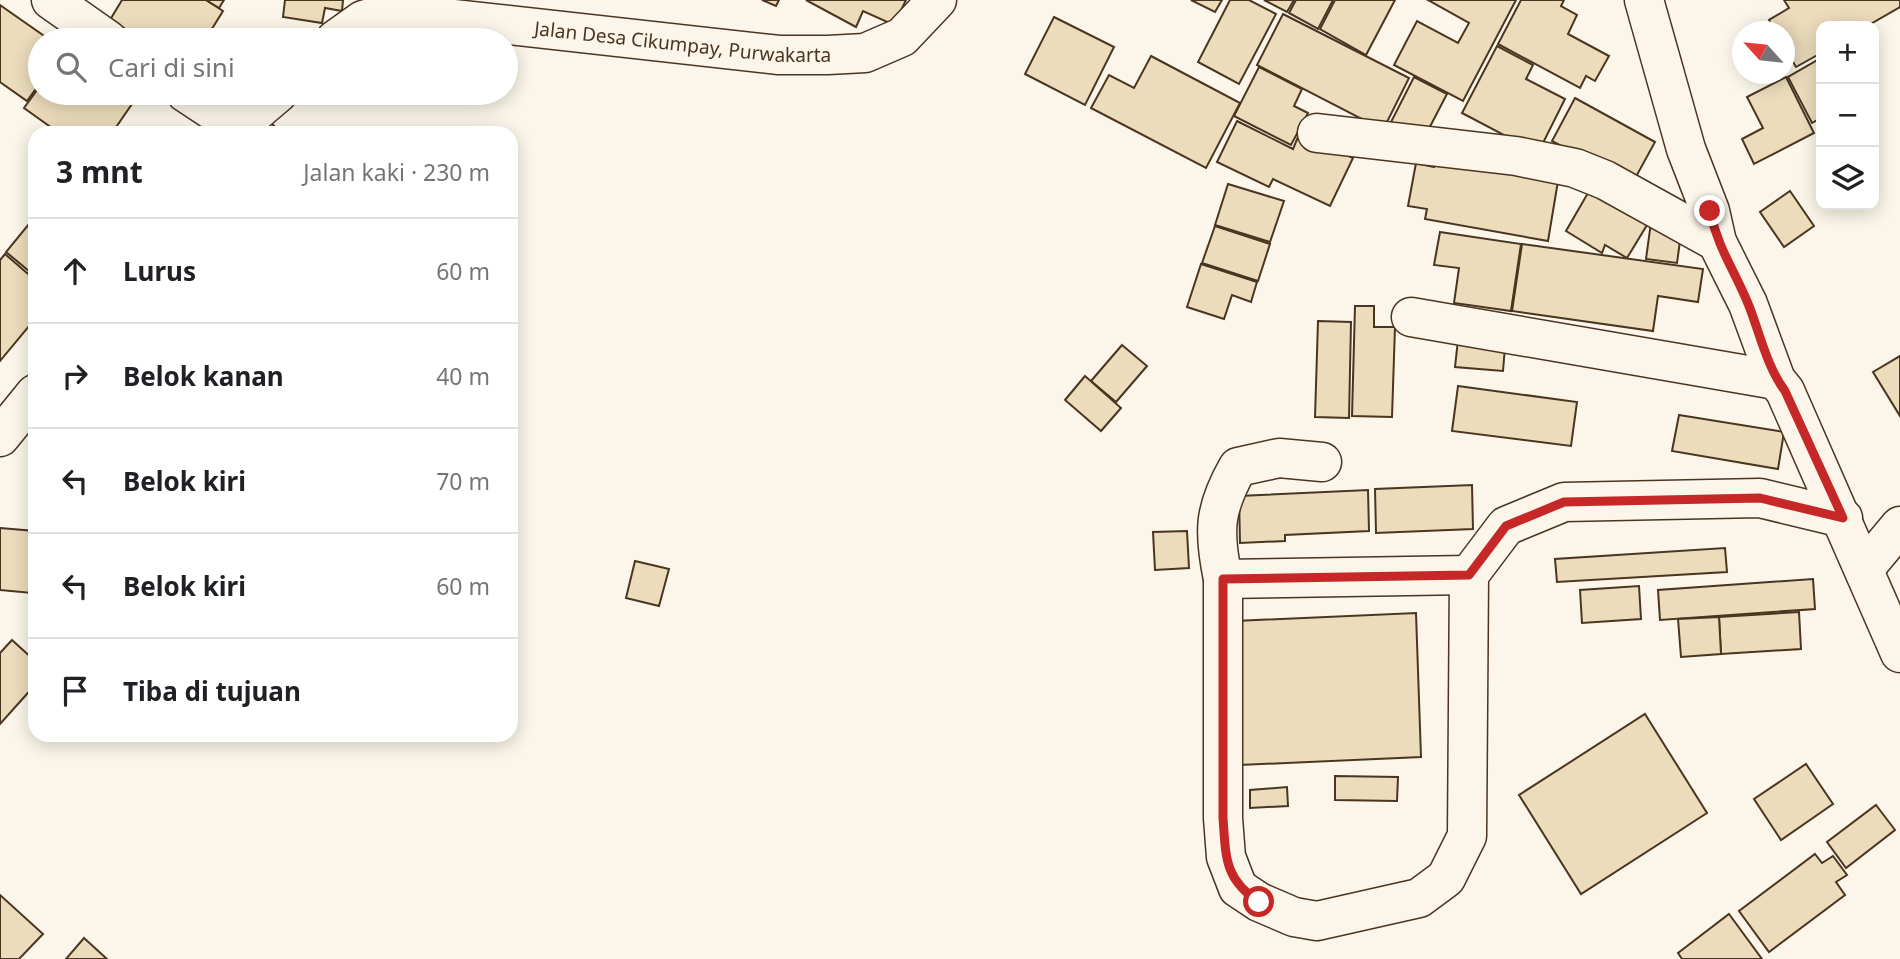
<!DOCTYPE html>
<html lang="id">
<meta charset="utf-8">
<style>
body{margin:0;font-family:"Noto Sans",sans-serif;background:#f6f6f6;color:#202124}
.controls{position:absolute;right:21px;top:21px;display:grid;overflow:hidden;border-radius:14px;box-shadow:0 4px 18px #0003}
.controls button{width:63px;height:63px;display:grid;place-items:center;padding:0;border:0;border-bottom:2px solid #e0e0e0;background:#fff;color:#202124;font:35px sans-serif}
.compass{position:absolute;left:1732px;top:21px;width:63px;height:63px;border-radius:50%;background:#fff;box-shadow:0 4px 18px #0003;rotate:297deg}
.stop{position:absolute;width:21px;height:21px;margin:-16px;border:5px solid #c62828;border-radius:50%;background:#fff}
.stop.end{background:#c62828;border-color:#fff;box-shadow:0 2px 7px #0008}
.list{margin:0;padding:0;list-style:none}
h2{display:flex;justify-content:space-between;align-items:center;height:91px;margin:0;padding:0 28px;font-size:30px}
h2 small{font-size:23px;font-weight:400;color:#757577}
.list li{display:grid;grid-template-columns:46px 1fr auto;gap:21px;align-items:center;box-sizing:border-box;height:105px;padding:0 28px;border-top:2px solid #e0e0e0}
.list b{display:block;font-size:26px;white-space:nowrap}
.list em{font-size:23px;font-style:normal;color:#757577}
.icon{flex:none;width:38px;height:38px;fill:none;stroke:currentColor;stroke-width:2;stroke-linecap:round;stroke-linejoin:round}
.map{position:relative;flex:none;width:1900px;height:959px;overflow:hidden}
.search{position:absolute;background:#fff;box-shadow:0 4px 18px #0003;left:28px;top:28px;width:490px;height:77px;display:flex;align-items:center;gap:18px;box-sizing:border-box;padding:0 24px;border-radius:38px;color:#757577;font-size:26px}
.panel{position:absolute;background:#fff;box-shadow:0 4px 18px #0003;left:28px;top:126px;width:490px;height:616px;border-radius:21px}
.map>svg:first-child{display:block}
</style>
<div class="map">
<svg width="1900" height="959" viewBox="0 0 1900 959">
<rect width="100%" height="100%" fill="#fbf6e9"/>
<g fill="#ecdcbc" stroke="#4a3520" stroke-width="2">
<path d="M122 0H206L223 11 205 40H145L110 20Z"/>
<path d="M206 0H224L219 8Z"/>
<path d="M285 0H343L342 11 325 8 322 23 283 17Z"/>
<path d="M762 0H779L776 6Z"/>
<path d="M806 0H906L894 25 863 11 856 27Z"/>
<path d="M1191 0H1222L1215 12Z"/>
<path d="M1230 0H1249L1276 14 1239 84 1198 62Z"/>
<path d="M1264 0H1294L1287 12Z"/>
<path d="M1296 0H1333L1318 29 1289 13Z"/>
<path d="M1335 0H1395L1366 55 1320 29Z"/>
<path d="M1428 0H1516L1463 101 1394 65 1417 21 1458 43 1469 23Z"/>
<path d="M1521 0H1564L1561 6 1577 15 1568 34 1609 56 1595 81 1586 76 1580 88 1498 44Z"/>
<path d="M1784 0H1900V7L1867 26H1821V53L1796 67 1784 47V32H1775L1769 20 1789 8Z"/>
<path d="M0 5 50 40H40V83L27 101 0 82Z"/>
<path d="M1283 14 1409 78 1383 130 1257 65Z"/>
<path d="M1054 17 1114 47 1085 105 1025 74Z"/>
<path d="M1497 46 1533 65 1526 79 1565 99 1538 153 1462 113Z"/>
<path d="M1151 56 1240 103 1206 168 1091 108 1109 75 1134 88Z"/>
<path d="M1821 58V118L1812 123 1788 77Z"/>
<path d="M1259 67 1302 89 1294 106 1308 113 1291 145 1234 116Z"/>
<path d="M1414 77 1447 94 1423 140 1391 122Z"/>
<path d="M1786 77 1814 133 1754 164 1742 139 1763 128 1747 97Z"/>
<path d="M40 86V93H128L124 98 132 104 112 133H59L24 108Z"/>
<path d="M1575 98 1655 142 1632 184 1552 141Z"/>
<path d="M268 121 283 133H258Z"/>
<path d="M1237 121 1293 149 1300 132 1353 158 1330 206 1273 179 1269 187 1217 162Z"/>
<path d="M1436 154 1559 175 1548 241 1425 219 1427 209 1408 206 1416 163 1434 167Z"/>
<path d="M1228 184 1284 201 1270 242 1215 225Z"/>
<path d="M1592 186 1650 220 1627 258 1605 245 1602 253 1566 231Z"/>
<path d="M1790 191 1814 226 1784 247 1760 212Z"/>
<path d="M33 219 35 221V276L6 252Z"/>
<path d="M1651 222 1682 226 1677 263 1646 259Z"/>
<path d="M1215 226 1270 244 1258 281 1202 263Z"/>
<path d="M1440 232 1521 244 1511 311 1454 303 1459 268 1434 265Z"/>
<path d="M1522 244 1703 269 1698 302 1658 296 1653 331 1512 311Z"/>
<path d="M5 254 35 280V319L0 361V260Z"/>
<path d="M1201 264 1257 282 1251 302 1232 295 1224 319 1187 307Z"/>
<path d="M1355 306H1374V327H1395L1392 417 1352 416Z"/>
<path d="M1318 321 1351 322 1349 418 1315 417Z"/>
<path d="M1459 331 1506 335 1503 371 1455 367Z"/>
<path d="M1122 345 1147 366 1116 402 1091 381Z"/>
<path d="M1900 356V416L1873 372Z"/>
<path d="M1085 376 1121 408 1101 431 1065 400Z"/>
<path d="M1458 386 1577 402 1571 446 1452 431Z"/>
<path d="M1679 415 1784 432 1778 469 1672 451Z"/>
<path d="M1472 485 1473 529 1376 533 1375 489Z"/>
<path d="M1368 490 1369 531 1285 535V541L1240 543 1239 496Z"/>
<path d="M0 528 35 531 32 593 0 590Z"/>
<path d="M1187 531 1189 568 1155 570 1153 532Z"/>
<path d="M1725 548 1727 572 1557 582 1555 559Z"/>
<path d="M635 561 669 569 659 606 626 598Z"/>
<path d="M1813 579 1815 609 1660 620 1658 590Z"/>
<path d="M1639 586 1641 619 1582 623 1580 590Z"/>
<path d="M1799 612 1801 649 1721 654 1719 617Z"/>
<path d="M1416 613 1421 757 1240 765 1235 621Z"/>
<path d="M1719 617 1721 654 1681 657 1678 619Z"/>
<path d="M12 640 35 661V685L0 724V653Z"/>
<path d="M1645 714 1707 813 1581 894 1519 795Z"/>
<path d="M1806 764 1833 804 1781 840 1754 799Z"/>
<path d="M1335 776 1398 777 1397 801 1335 800Z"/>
<path d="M1287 787 1288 806 1250 808V790Z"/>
<path d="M1876 805 1895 830 1846 868 1827 842Z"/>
<path d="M1815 854 1822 863 1833 856 1847 875 1836 882 1845 895 1769 952 1739 911Z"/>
<path d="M0 895 43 934 19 959H0Z"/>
<path d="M1729 914 1762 959H1682L1678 953Z"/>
<path d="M84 938 107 959H66Z"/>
</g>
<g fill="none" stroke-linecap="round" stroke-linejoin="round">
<defs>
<g id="minor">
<path d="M51 0 108 40"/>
<path id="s1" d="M335 40 363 20 391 12 779 55H828L865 53 902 37 937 0"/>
<path d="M186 93 236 126"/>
<path d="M231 133 278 93"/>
<path d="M1317 133 1516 156 1575 168 1605 180 1717 242"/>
<path d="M1411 317 1776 380"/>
<path d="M0 437 35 394"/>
<path d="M1322 462 1279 458 1238 467C1214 509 1213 531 1223 579V818L1226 857 1238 888 1259 902 1294 917 1317 921 1419 898 1446 878 1467 836 1469 575 1506 526 1564 502 1760 498 1843 518"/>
<path d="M1864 569 1900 526"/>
<path d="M1223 579 1469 575"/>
</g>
<path id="major" d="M1644 0 1686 149 1710 211 1717 242 1748 304 1776 380 1785 391 1900 653"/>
</defs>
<use href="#minor" stroke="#4a3520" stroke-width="41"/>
<use href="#major" stroke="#4a3520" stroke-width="41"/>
<use href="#minor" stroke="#fbf6e9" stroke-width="38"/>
<use href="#major" stroke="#fbf6e9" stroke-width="38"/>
</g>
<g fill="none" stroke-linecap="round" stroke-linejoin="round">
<path stroke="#c62828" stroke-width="9" d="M1259 902C1224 879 1226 857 1223 818V579L1469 575 1506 526 1564 502 1760 498 1843 518 1785 391C1767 367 1760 334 1749 306 1735 271 1718 249 1710 211"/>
</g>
<g text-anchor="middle" stroke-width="5" stroke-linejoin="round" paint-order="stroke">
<g font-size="19" fill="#4a3520" stroke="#fbf6e9">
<text dy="7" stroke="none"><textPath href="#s1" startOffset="357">Jalan Desa Cikumpay, Purwakarta</textPath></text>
</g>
</g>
</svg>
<div class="controls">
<button>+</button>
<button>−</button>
<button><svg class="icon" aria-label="layers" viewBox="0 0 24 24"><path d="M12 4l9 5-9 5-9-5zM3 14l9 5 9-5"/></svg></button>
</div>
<svg class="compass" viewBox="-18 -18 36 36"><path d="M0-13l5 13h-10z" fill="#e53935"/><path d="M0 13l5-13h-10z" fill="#757577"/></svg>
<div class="stop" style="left:1259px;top:902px"></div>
<div class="stop end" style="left:1710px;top:211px"></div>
<div class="search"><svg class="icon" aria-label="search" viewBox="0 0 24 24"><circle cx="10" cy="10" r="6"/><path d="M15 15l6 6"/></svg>Cari di sini</div>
<section class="panel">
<h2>3 mnt<small>Jalan kaki · 230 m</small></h2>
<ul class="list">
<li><svg class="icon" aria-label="ahead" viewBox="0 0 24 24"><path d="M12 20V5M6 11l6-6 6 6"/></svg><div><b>Lurus</b></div><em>60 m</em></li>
<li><svg class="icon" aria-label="right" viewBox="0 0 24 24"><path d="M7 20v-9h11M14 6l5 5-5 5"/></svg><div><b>Belok kanan</b></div><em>40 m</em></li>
<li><svg class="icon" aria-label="left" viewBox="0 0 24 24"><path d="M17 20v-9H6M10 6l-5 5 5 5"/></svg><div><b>Belok kiri</b></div><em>70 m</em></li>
<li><svg class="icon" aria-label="left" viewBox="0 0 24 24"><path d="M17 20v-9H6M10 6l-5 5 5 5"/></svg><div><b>Belok kiri</b></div><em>60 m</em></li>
<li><svg class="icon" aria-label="arrive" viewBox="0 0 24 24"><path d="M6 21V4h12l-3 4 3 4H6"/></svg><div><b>Tiba di tujuan</b></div></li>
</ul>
</section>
</div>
